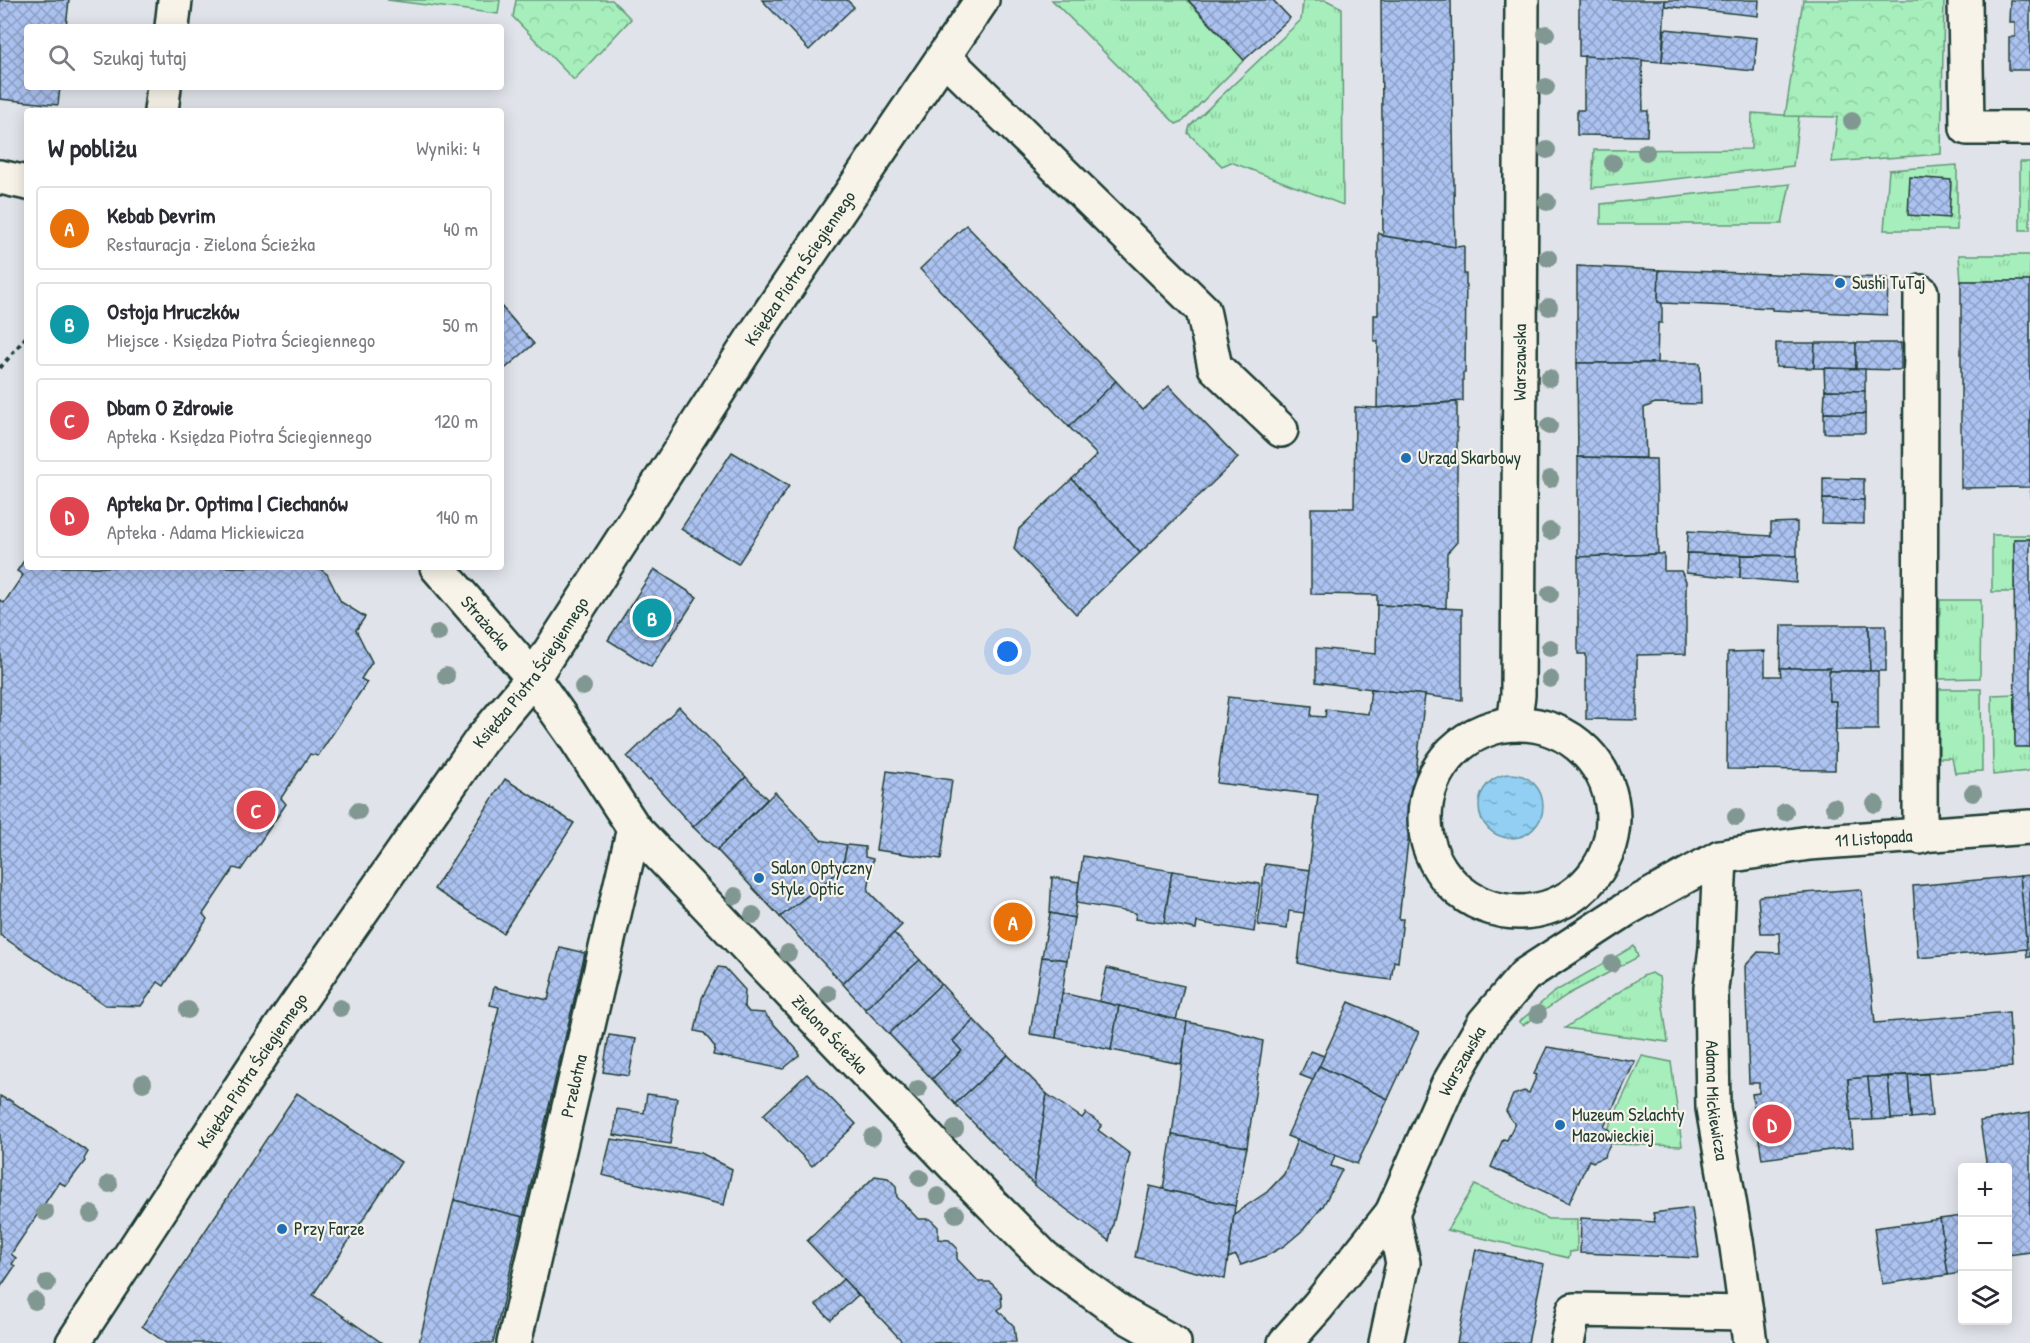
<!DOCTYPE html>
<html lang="pl">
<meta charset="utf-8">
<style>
body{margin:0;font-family:"Patrick Hand",sans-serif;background:#f2f2f3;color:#2b2b33}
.controls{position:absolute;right:18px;bottom:18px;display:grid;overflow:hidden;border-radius:6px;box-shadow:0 3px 15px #0003}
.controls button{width:54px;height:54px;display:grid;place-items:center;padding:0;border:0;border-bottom:2px solid #e1e1e2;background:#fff;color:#2b2b33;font:30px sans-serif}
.you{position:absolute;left:1008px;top:652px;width:21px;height:21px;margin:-15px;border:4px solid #fff;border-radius:50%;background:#1a73e8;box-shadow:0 0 0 9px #1a73e833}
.badge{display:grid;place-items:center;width:39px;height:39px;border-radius:50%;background:#1a73e8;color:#fff;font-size:20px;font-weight:700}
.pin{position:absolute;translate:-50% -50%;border:3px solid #fff;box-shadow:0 2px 6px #0006}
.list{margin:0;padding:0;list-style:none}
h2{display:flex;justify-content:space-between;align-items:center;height:78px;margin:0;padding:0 24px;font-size:26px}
h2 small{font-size:20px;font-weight:400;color:#7c7c81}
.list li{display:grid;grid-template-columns:39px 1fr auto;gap:18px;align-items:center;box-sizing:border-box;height:84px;margin:0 12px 12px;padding:0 12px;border:2px solid #e1e1e2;border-radius:6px}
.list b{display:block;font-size:22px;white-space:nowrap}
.list p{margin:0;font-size:20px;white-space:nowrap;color:#7c7c81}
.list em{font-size:20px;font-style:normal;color:#7c7c81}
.icon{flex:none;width:33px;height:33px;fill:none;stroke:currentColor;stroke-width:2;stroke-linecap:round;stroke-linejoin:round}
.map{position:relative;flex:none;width:2030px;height:1343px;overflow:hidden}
.search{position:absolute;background:#fff;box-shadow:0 3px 15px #0003;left:24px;top:24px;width:480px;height:66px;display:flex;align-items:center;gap:15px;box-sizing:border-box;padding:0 21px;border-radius:6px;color:#7c7c81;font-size:22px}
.panel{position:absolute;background:#fff;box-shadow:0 3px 15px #0003;left:24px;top:108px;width:480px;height:462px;border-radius:6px}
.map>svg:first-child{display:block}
</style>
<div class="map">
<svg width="2030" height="1343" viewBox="0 0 2030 1343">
<defs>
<pattern id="grass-tufts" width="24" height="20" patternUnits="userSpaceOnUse" patternTransform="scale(1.5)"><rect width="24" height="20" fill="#a6eebb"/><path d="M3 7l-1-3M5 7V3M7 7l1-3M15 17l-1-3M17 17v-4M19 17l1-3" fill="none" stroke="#8ecda1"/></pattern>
<pattern id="park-crowns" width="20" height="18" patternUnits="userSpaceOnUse" patternTransform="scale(1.5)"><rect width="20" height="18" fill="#a6eebb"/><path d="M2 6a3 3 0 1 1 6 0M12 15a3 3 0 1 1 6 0" fill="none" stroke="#8ecda1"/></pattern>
<pattern id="water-ripples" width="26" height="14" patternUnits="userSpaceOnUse" patternTransform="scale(1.5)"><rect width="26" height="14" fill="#92cff2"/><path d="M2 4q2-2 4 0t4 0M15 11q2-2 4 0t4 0" fill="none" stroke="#77a9c5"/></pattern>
<pattern id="building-cross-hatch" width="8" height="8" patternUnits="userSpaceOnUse" patternTransform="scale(1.5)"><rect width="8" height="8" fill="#acc2f0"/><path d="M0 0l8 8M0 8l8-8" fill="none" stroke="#8b9fc3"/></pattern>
</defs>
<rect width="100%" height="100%" fill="#e0e4ea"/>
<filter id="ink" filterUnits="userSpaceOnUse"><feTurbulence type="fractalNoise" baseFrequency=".0167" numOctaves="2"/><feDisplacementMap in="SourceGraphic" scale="12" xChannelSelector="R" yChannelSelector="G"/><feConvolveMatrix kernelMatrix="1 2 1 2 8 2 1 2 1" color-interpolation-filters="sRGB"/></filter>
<g filter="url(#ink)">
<g fill="url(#grass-tufts)" stroke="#629678" stroke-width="1.5">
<path d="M1052 0H1187L1244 60 1183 121 1176 124Z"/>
<path d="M1303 0H1326L1342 8 1343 205 1231 162 1222 166 1188 133 1190 126 1301 20Z"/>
<path d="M1752 113 1799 116 1793 166 1592 188 1594 150 1751 149Z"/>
<rect x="2020" y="162" width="10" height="68"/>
<path d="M1957 165V230H1884L1889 170Z"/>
<path d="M1790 184 1782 224H1601V204Z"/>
<path d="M1959 255H2030V498V281H1961Z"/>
<path d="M1992 535H2030V539H2014V592H1992Z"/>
<path d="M1940 600H1981L1980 678 1939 679Z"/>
<path d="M1939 689H1981L1982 771 1955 773 1952 758H1939Z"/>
<path d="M2015 694V746L2030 747V768L2028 771 1993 775 1992 695Z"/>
<path d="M1634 946 1638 957 1567 995 1523 1025 1519 1022 1554 992Z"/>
<path d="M1651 973 1659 977 1668 1042 1565 1028 1643 976Z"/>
<path d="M1642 1056 1671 1062 1682 1146 1613 1144 1609 1127Z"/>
<path d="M1475 1185 1548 1219H1577V1251L1570 1252 1569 1258 1447 1230Z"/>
</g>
<g fill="url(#park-crowns)" stroke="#629678" stroke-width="1.5">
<path d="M516 0H612L631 19 574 80 513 17Z"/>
<path d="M1803 0H1944L1941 154 1832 162 1837 117 1785 116Z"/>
</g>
<path fill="#a6eebb" stroke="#629678" stroke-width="1.5" d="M387 0H500L498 14Z"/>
<circle fill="url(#water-ripples)" stroke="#6495a6" stroke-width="1.5" cx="1511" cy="806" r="32"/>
<g fill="url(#building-cross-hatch)" stroke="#1f3d34" stroke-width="1.5">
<path d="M0 0H69L66 27H27V87H60L58 105 0 99Z"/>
<path d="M762 0H847L854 7 809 50Z"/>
<path d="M1188 0H1273L1290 18 1244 60Z"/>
<path d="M1381 0H1451L1455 247 1383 236Z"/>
<path d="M1579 0H1665L1662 62 1579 56Z"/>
<path d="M1665 0H1759L1758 16 1665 6Z"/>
<path d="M2010 0H2030V70H2009V37H2015V22H2009Z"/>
<path d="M1665 29 1757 38 1754 71 1662 62Z"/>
<path d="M1584 56 1642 60 1643 111H1648L1647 136 1577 135V110H1584Z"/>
<path d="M1910 177 1951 180 1949 218 1908 215Z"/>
<path d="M966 225 1116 381 1069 427 920 269Z"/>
<path d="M1378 232 1383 236 1455 247 1464 246V274H1466L1465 373H1463V401L1377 408 1378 341H1374V315H1378Z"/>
<path d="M1577 266 1659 270 1658 302 1662 303V323H1658L1657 363H1577Z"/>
<path d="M1659 270 1888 278 1887 315 1772 310V308L1662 303 1658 302Z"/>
<path d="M1961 281H2030V487L1961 488Z"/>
<path d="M501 306 534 344 501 372Z"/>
<path d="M1776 343H1815L1814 368 1776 367Z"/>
<path d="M1815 343H1856V369L1814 368Z"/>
<path d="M1856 343H1901V370L1856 369Z"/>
<path d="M1577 363H1700L1701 404 1655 403 1644 408 1646 458 1578 457Z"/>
<path d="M1824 368 1865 369V391L1825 390Z"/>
<path d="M1116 381 1143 410 1169 386 1238 458 1140 553 1072 479 1097 455 1069 427Z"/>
<path d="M1825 390 1865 391V414L1824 413Z"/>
<path d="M1457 402V542L1447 553 1446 608 1377 605V595L1311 594V508H1354L1355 407 1377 408Z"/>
<path d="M1824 413 1865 414V433H1824Z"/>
<path d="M732 452 789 486 738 564 681 529Z"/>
<path d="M1578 457 1656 459 1658 554 1578 557Z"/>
<path d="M1823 478 1864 479V500L1823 499Z"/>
<path d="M1072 479 1140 553 1076 614 1014 549 1019 529Z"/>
<path d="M1823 499 1864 500V524L1822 523Z"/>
<path d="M1797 522V556L1687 553 1688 531 1771 536V523Z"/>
<path d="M2014 539H2030V747H2015Z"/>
<path d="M1687 553 1741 555 1740 578 1686 573Z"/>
<path d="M1658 554H1664V571H1681L1686 581V654L1637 655V720L1586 719V654H1578V557Z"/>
<path d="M1741 555 1797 556 1796 583 1740 578Z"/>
<path d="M27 556V567H317L327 574 341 602 365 617 356 630 372 662 361 679 367 682 318 756 310 754 281 798 286 804 241 870 234 868 203 914 207 919 164 986 158 982 141 1006 105 1005 0 935V600L4 603 23 575 17 571Z"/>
<path d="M654 569 697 597 651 667 608 640Z"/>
<path d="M1377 605 1462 609V700L1316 682V648L1376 654Z"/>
<path d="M1781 625H1869L1870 671H1829L1830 668H1780Z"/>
<path d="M1869 625H1886V671H1870Z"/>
<path d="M1765 651V676H1781L1780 668H1830L1829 701H1836L1835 770 1727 769 1728 652Z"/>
<path d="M1829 671H1878V730H1836V701H1829Z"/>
<path d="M1371 689 1425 695 1399 919H1403L1398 962 1394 961 1391 980 1337 973 1298 963 1318 795 1217 783 1228 697 1312 706 1311 716 1325 717 1326 709 1368 714Z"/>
<path d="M679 707 746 777 693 827 650 779 648 780 627 757Z"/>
<path d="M887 771 952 780 941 859 876 850Z"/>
<path d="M746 777 767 799 717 850 693 827Z"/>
<path d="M505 779 574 823 503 933 434 889Z"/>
<path d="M775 792 821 840 847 845 842 869 780 917 717 850Z"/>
<path d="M847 845 865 847V857L873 859 868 891 902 925 843 984 780 917 842 869Z"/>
<path d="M1083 856 1172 871 1164 923 1135 919 1136 913 1076 903Z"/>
<path d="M1265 864 1310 870 1304 913 1289 911 1287 929 1258 925Z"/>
<path d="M1172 871 1260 884 1254 932 1197 922 1196 929 1164 923Z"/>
<path d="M2030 875V957H2027L2020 876Z"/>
<path d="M2020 876 2027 949 1918 958 1913 886Z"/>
<path d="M1052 877 1079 882 1074 918 1050 913Z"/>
<path d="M1860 889 1862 892 1875 1023 2009 1012 2012 1067 1848 1079 1853 1147 1762 1159 1752 1094 1759 1093V1083H1749L1745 966 1758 952 1780 953 1779 933H1761L1758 898 1760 896Z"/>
<path d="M1050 913 1074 918 1067 960 1042 957Z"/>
<path d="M894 933 920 960 865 1009 843 984Z"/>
<path d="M560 947 585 953 523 1217 454 1200 499 1007 490 1005 494 987 548 1000Z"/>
<path d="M1042 957 1067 960 1056 1038 1030 1034Z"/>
<path d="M920 960 941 984 889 1034 865 1009Z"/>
<path d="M718 967 725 968 745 990 744 1006 749 1012 764 1013 799 1052V1056L783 1069 713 1055 715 1047 704 1033 695 1031 702 998Z"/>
<path d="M1107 968 1184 986 1176 1020 1099 1001Z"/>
<path d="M941 984 974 1020 953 1041 962 1051 932 1079 889 1034Z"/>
<path d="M1062 993 1119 1006 1111 1050 1056 1038Z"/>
<path d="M1349 1002 1419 1032 1388 1099 1319 1066Z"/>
<path d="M1119 1006 1187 1022 1181 1064 1111 1050Z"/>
<path d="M974 1020 1008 1055 955 1104 932 1079 962 1051 953 1041Z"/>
<path d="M1187 1022 1227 1030 1263 1041 1247 1147 1172 1135Z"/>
<path d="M609 1035 636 1039 629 1076 603 1072Z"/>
<path d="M1547 1047 1635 1061 1604 1127 1608 1129 1612 1141 1604 1157 1593 1162 1589 1160 1569 1203 1491 1167 1503 1139 1507 1140 1515 1123 1512 1121 1506 1111 1513 1095 1524 1091 1529 1093 1537 1075 1534 1074Z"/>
<path d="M1311 1051 1324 1056 1313 1080 1300 1075Z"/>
<path d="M1008 1055 1047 1094 1034 1185 955 1104Z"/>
<path d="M1319 1066 1388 1099 1357 1164 1287 1136Z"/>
<path d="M807 1074 856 1124 812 1166 763 1115Z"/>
<path d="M1928 1074 1932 1116 1911 1118 1908 1075Z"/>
<path d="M1908 1075 1911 1118 1891 1119 1888 1077Z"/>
<path d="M1868 1077 1872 1120 1851 1121 1848 1079Z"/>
<path d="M1868 1077H1888L1891 1119 1872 1120Z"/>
<path d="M297 1093 401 1162 313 1295 382 1343H166L142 1326Z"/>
<path d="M647 1094 677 1098 670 1144 614 1135 617 1109 644 1113Z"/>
<path d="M1047 1094 1082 1118 1086 1113 1102 1125 1098 1130 1130 1154 1109 1241 1034 1185Z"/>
<path d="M0 1096 7 1100 8 1099 88 1152 84 1159 85 1161 66 1186 59 1182 11 1254 16 1258 12 1264 15 1266 0 1288Z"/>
<path d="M2030 1113V1252L2008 1255V1168H1987L1980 1121Z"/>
<path d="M1172 1135 1247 1147 1235 1206 1163 1189Z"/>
<path d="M611 1139 701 1153 732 1169 724 1205 602 1175Z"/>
<path d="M1297 1140 1335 1155 1331 1166 1342 1170 1323 1206 1303 1230 1284 1246 1266 1256 1241 1265 1236 1255 1228 1258 1234 1214 1267 1192 1284 1174Z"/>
<path d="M875 1176 888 1178 896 1186 897 1197 918 1219H930L938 1227V1239L949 1240 957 1248V1259L979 1282H990L1001 1293 1002 1306 998 1310 1014 1326 1016 1342 904 1343 807 1241Z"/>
<path d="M1150 1186 1235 1206 1225 1279 1135 1257Z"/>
<path d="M454 1200 523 1217 493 1343H419Z"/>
<path d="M1692 1208 1699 1258 1580 1253 1581 1218 1655 1222 1653 1213Z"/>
<path d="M1962 1216V1273L1948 1275 1940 1219Z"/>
<path d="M1940 1219 1948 1275 1882 1284 1874 1228Z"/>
<path d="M1476 1249 1544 1264 1528 1343H1457Z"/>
<path d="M843 1279 858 1295 831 1320 816 1305Z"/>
</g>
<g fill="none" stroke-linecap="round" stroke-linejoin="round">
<defs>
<g id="minor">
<path d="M1965 0 1967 128H2030"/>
<path d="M172 27 175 0"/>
<path d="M944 57 1203 310 1215 367 1281 430"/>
<path d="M161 111 164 87"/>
<path d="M0 177 27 183"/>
<path id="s1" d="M437 567 533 678 574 736 634 828 963 1175 1045 1258 1124 1315 1174 1343"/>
<path id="s2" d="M1514 724 1518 695 1522 0"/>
<circle cx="1519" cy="818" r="94"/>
<path d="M1920 837 1921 292"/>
<path id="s3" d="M1720 857 1716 948 1711 988 1713 1108 1737 1247 1750 1343"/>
<path id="s4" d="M73 1343 265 1050 481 740 533 678 758 330 982 0"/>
<path id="s5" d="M514 1343 634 828"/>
<path id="s6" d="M1285 1343 1318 1306 1392 1213 1448 1085 1484 1023 1525 975 1628 908 1720 857 1809 843 2030 827"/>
<path d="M1386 1343 1403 1263 1392 1213"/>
<path d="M1567 1343 1574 1310 1746 1313"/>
</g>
</defs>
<use href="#minor" stroke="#1f3d34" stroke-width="38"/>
<path stroke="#1f3d34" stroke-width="4" stroke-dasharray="4.5 4.5" stroke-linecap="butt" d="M0 368 27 336"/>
<use href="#minor" stroke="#f7f3e8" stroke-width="33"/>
</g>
<g fill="#819791">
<circle cx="1546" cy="34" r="9"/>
<circle cx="1546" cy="87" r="9"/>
<circle cx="1852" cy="121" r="9"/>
<circle cx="1547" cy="150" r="9"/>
<circle cx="1646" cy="152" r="9"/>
<circle cx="1613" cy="163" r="9"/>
<circle cx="1547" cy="202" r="9"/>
<circle cx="1548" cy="258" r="9"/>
<circle cx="1549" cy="307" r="9"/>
<circle cx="1549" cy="378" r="9"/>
<circle cx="1549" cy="426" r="9"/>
<circle cx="1550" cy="479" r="9"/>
<circle cx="1550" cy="531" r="9"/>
<circle cx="1550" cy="594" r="9"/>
<circle cx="438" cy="633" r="9"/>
<circle cx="1550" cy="648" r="9"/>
<circle cx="446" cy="676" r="9"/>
<circle cx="1550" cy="679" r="9"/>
<circle cx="583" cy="687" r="9"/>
<circle cx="1973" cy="793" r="9"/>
<circle cx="1875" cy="804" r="9"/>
<circle cx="1834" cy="807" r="9"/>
<circle cx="358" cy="811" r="9"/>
<circle cx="1785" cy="812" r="9"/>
<circle cx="1736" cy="817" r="9"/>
<circle cx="735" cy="896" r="9"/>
<circle cx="753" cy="915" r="9"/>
<circle cx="788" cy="953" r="9"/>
<circle cx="1612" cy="964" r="9"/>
<circle cx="828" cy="994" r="9"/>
<circle cx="340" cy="1008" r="9"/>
<circle cx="188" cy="1010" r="9"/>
<circle cx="1538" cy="1014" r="9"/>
<circle cx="143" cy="1083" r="9"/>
<circle cx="918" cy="1089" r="9"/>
<circle cx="955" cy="1129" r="9"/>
<circle cx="872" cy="1137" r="9"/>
<circle cx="920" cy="1178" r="9"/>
<circle cx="109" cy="1184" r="9"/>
<circle cx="938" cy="1196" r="9"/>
<circle cx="45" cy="1212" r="9"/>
<circle cx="91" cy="1214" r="9"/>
<circle cx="956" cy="1214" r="9"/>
<circle cx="47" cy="1283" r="9"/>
<circle cx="35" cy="1301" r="9"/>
</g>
</g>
<g fill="#1f6fb2" stroke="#f7f3e8" stroke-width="2">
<circle cx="1840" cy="283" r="6"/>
<circle cx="1406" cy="458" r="6"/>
<circle cx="759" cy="878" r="6"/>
<circle cx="1560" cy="1125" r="6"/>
<circle cx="282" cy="1229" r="6"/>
</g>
<g text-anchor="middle" stroke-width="4.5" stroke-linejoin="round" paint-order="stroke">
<g font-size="18" fill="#1f3d34" stroke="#f7f3e8">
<text dy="6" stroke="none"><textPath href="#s4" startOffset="1298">Księdza Piotra Ściegiennego</textPath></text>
<text dy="6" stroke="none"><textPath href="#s2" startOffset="362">Warszawska</textPath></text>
<text dy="6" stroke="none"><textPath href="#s1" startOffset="74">Strażacka</textPath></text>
<text dy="6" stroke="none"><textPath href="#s4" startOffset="812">Księdza Piotra Ściegiennego</textPath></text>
<text dy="6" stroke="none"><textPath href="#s6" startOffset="826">11 Listopada</textPath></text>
<text dy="6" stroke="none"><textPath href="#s1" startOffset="612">Zielona Ścieżka</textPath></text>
<text dy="6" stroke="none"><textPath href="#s6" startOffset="336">Warszawska</textPath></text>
<text dy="6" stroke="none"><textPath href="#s4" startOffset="326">Księdza Piotra Ściegiennego</textPath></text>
<text dy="6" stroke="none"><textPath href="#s5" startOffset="264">Przelotna</textPath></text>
<text dy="6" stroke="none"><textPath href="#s3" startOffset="244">Adama Mickiewicza</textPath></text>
</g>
<g font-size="18" fill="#1f3d34" stroke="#f7f3e8" text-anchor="start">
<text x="1852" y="289">Sushi TuTaj</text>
<text x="1418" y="464">Urząd Skarbowy</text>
<text x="771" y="874">Salon Optyczny<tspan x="771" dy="21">Style Optic</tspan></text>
<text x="1572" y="1121">Muzeum Szlachty<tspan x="1572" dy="21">Mazowieckiej</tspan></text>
<text x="294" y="1235">Przy Farze</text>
</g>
</g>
</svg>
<div class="controls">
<button>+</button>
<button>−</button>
<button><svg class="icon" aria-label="layers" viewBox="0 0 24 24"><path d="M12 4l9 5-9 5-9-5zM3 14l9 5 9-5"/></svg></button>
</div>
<div class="you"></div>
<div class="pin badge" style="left:1013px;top:922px;background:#e8710a">A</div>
<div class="pin badge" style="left:652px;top:618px;background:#0f9aa8">B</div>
<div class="pin badge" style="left:256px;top:810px;background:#e0444e">C</div>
<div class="pin badge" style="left:1772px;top:1124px;background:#e0444e">D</div>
<div class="search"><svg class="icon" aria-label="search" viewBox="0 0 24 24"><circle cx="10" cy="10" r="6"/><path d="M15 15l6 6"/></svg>Szukaj tutaj</div>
<section class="panel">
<h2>W pobliżu<small>Wyniki: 4</small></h2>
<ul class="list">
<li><span class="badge" style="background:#e8710a">A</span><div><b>Kebab Devrim</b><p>Restauracja · Zielona Ścieżka</p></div><em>40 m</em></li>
<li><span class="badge" style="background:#0f9aa8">B</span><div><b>Ostoja Mruczków</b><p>Miejsce · Księdza Piotra Ściegiennego</p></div><em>50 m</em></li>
<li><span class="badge" style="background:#e0444e">C</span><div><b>Dbam O Zdrowie</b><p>Apteka · Księdza Piotra Ściegiennego</p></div><em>120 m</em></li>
<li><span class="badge" style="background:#e0444e">D</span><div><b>Apteka Dr. Optima | Ciechanów</b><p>Apteka · Adama Mickiewicza</p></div><em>140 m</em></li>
</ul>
</section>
</div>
